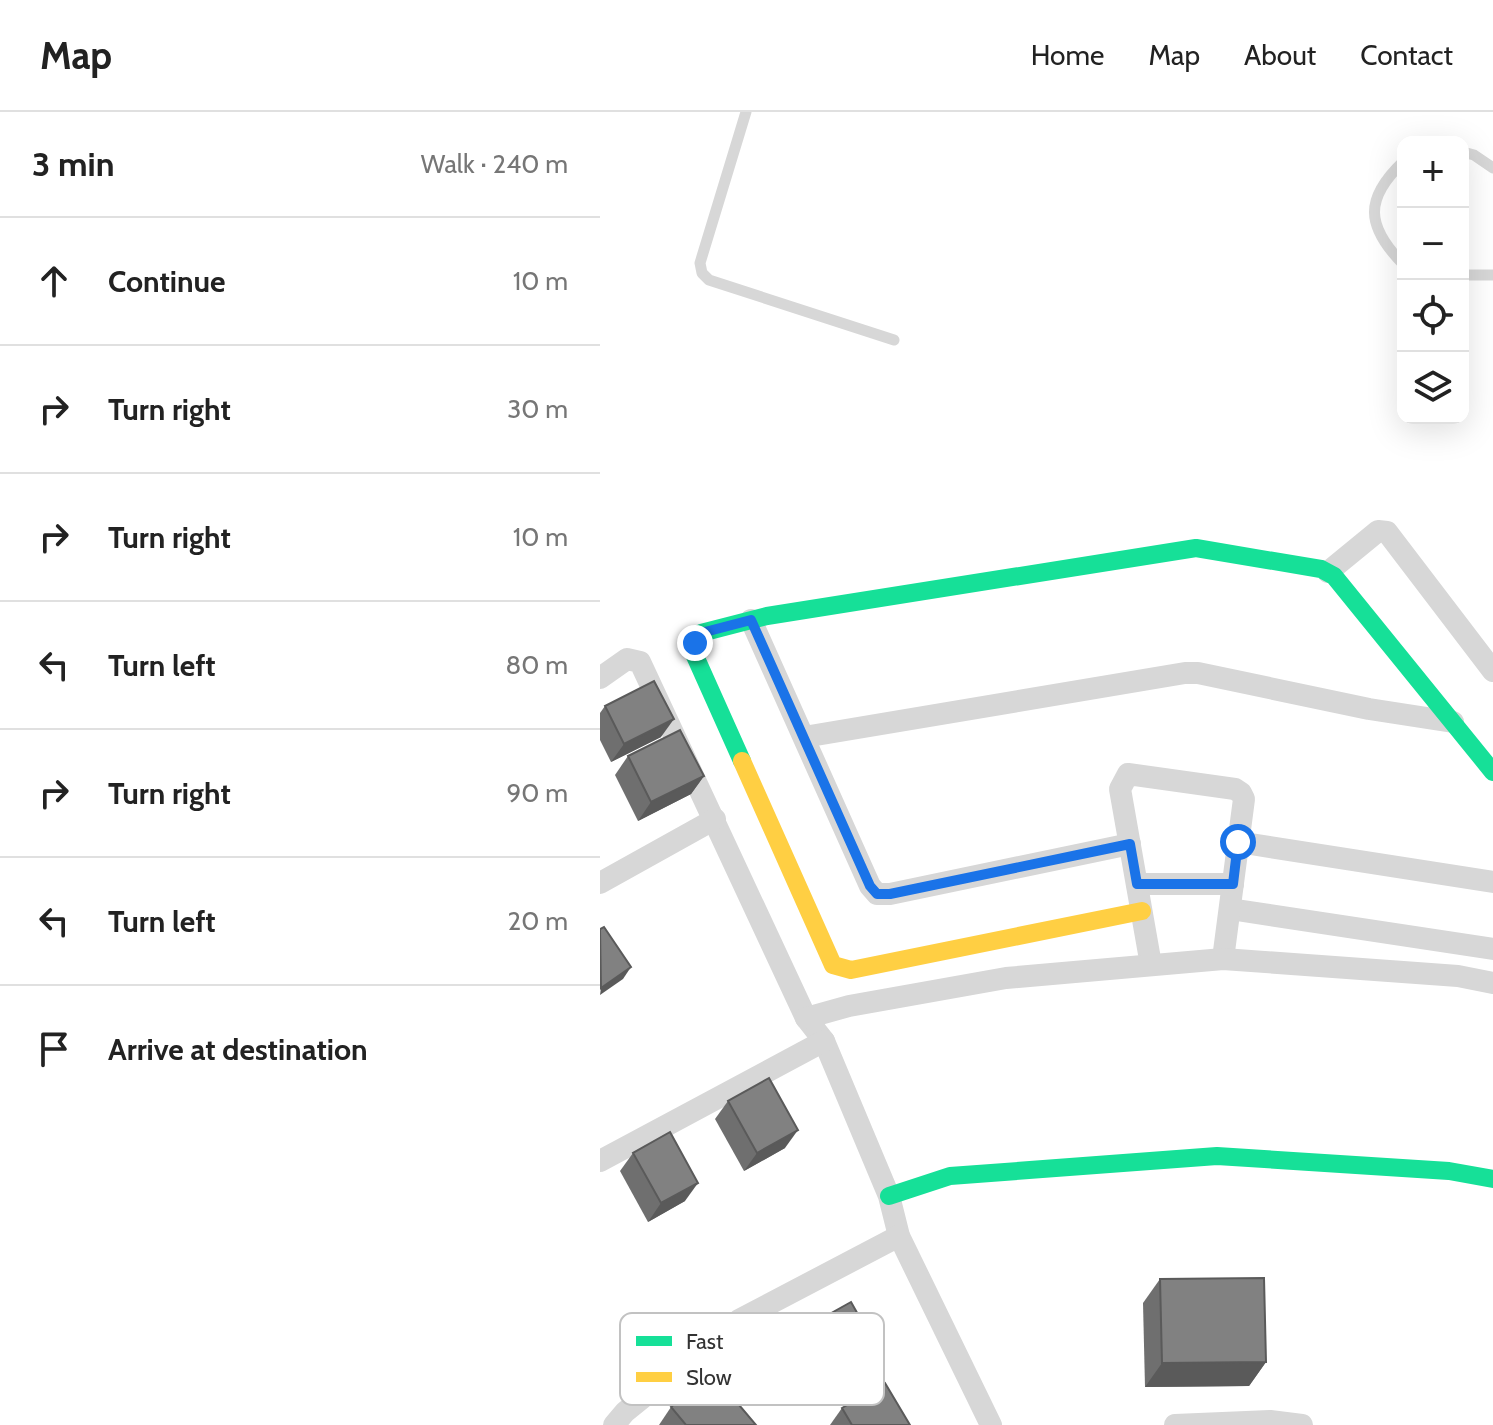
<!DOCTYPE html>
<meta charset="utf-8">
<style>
body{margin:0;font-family:Cabin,sans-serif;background:#f2f2f2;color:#222}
.controls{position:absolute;right:24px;top:24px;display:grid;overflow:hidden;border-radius:16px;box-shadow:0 8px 32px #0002}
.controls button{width:72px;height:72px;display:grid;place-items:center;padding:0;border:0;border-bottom:2px solid #e0e0e0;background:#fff;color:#222;font:40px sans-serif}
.stop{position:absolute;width:24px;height:24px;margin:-18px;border:6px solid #1a73e8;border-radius:50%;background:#fff}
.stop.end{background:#1a73e8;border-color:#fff;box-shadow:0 2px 8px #0008}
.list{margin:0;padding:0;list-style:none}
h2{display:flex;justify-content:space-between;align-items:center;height:104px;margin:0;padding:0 32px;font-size:34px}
h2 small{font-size:26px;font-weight:400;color:#767676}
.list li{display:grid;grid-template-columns:52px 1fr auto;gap:24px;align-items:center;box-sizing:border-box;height:128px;padding:0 32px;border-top:2px solid #e0e0e0}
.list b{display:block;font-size:30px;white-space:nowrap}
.list em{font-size:26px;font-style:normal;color:#767676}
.icon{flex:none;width:44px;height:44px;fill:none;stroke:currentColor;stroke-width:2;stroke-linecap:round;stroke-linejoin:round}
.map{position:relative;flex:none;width:893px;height:1313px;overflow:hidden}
header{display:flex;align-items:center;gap:48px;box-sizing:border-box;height:112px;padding:0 40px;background:#fff;border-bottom:2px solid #e0e0e0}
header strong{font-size:38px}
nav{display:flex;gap:44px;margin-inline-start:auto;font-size:28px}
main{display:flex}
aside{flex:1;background:#fff}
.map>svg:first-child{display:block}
</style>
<header>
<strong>Map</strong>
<nav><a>Home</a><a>Map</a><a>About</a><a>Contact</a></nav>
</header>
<main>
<aside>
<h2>3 min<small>Walk · 240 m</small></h2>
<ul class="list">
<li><svg class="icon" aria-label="ahead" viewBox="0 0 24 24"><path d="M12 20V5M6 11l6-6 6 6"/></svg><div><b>Continue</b></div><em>10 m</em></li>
<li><svg class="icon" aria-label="right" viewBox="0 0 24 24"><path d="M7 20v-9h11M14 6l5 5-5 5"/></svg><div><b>Turn right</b></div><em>30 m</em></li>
<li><svg class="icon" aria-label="right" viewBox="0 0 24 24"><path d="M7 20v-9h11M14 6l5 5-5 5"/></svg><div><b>Turn right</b></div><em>10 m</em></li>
<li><svg class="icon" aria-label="left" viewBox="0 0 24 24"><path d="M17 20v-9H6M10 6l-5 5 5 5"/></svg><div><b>Turn left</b></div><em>80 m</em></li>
<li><svg class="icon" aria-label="right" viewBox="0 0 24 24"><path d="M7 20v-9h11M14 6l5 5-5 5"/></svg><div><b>Turn right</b></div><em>90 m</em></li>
<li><svg class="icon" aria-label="left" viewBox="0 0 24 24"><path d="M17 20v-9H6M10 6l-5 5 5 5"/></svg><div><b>Turn left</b></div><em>20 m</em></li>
<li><svg class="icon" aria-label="arrive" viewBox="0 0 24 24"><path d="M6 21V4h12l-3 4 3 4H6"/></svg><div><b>Arrive at destination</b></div></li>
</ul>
</aside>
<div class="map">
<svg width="893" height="1313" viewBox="0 0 893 1313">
<rect width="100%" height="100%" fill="#fff"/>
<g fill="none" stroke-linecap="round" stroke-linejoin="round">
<g stroke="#d7d7d7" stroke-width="11">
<path d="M146 0 100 151 102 161 109 168 294 228"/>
<path d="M863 40 874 43 893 56"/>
<path d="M803 50C764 87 766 114 803 152"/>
<path d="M863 163H893"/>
</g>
<g stroke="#d7d7d7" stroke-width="22">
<path d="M728 460 778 419 787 420 893 559"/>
<path d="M151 508 270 774 277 782H290L530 732"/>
<path d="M0 566 27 547 40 550 206 906 224 929 289 1084 299 1124 391 1313"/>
<path d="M204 625 585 561H598L769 597 853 610"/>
<path d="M638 730 893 770"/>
<path d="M0 771 115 707"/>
<path d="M537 772H633"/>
<path d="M630 797 893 837"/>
<path d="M551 853 520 677 528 662 635 677 641 681 644 687 623 847"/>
<path d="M206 906 249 894 406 866 623 847 858 864 893 871"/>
<path d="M0 1049 224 929"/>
<path d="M14 1313 25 1300 139 1208 299 1124"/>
<path d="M575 1313 670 1309 702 1313"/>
</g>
<g stroke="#16e098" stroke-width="18">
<path d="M142 649 95 544V531L101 521 167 504 596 436 721 457 734 464 893 660"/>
<path d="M289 1084 350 1064 617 1044 849 1059 893 1067"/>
</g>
<path stroke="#ffcf43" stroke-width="18" d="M142 649 233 853 251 858 542 799"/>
</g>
<g fill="#6f6f6f">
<path d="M5 594 61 625 11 650 0 628V601Z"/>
<path d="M28 644 104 664 91 682 38 709 15 663Z"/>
<path d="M128 989 185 1036 144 1059 115 1007Z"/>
<path d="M33 1041 85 1089 48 1110 20 1059Z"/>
<path d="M560 1167 666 1250 649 1274 545 1275 543 1191Z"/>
<path d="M203 1217 264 1254 216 1282 190 1235Z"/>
<path d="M71 1295 156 1313H59Z"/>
<path d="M242 1296 310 1313H230Z"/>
</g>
<g fill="#5a5a5a">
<path d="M74 607 61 625 11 650 24 632Z"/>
<path d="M104 664 91 682 38 709 51 690Z"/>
<path d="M31 855 23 867 0 883 1 876Z"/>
<path d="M198 1018 185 1036 144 1059 157 1041Z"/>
<path d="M98 1071 85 1089 48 1110 61 1091Z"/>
<path d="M277 1236 264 1254 216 1282 229 1263Z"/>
<path d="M666 1250 649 1274 545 1275 562 1251Z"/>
</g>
<g fill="#818181" stroke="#5a5a5a" stroke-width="2">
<path d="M54 569 74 607 24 632 5 594Z"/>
<path d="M80 618 104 664 51 690 28 644Z"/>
<path d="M4 815 31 855 1 876 0 817Z"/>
<path d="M169 966 198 1018 157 1041 128 989Z"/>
<path d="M70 1020 98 1071 61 1091 33 1041Z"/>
<path d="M664 1166 666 1250 562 1251 560 1167Z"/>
<path d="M251 1190 277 1236 229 1263 203 1217Z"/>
<path d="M112 1261 156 1313H86L71 1295Z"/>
<path d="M285 1271 310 1313H252L242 1296Z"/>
</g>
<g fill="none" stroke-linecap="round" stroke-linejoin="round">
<path stroke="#1a73e8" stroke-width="10" d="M95 531 101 521 151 508 270 774 277 782H290L530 732 537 772H633L638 730"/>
</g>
<rect x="20" y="1201" width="264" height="92" rx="12" fill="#fff" stroke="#c2c2c2" stroke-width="2"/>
<rect x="36" y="1224" width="36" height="10" fill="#16e098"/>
<rect x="36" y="1260" width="36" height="10" fill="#ffcf43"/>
<g font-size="22" fill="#333">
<text x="86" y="1237">Fast</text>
<text x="86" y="1273">Slow</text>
</g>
</svg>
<div class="controls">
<button>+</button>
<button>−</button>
<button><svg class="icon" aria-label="locate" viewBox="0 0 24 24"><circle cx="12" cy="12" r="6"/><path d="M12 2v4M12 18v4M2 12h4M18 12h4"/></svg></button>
<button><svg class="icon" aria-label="layers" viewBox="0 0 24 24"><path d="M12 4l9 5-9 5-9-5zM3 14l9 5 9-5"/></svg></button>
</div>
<div class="stop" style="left:638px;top:730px"></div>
<div class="stop end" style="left:95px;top:531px"></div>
</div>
</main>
